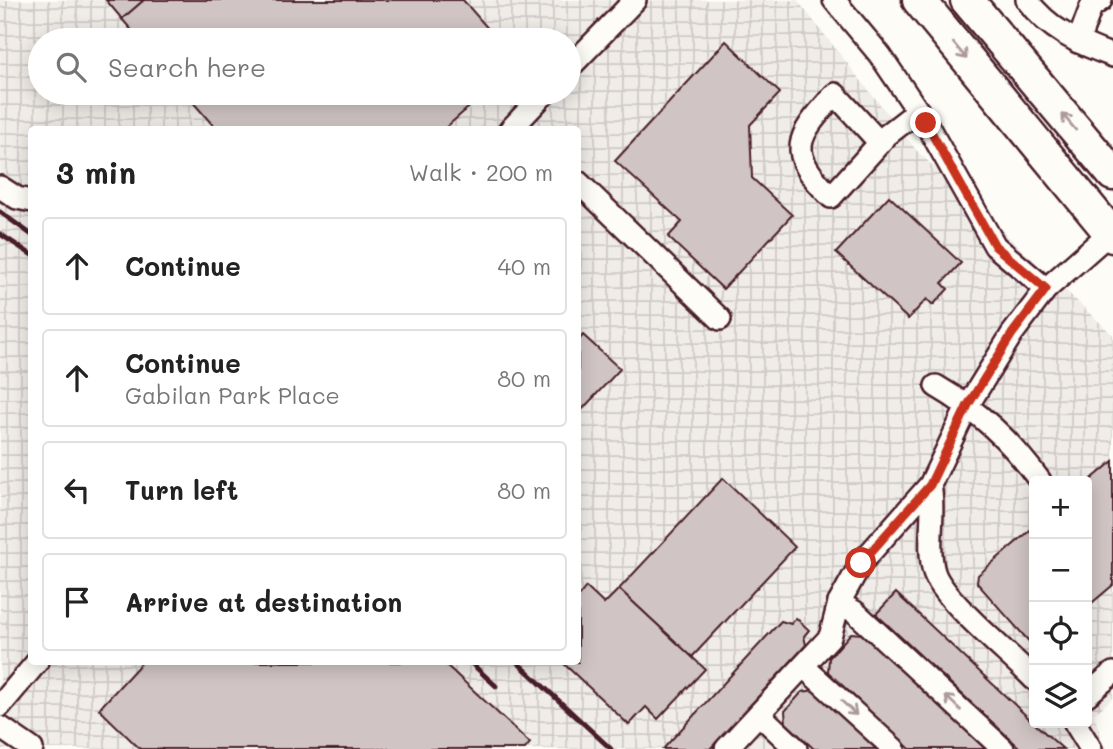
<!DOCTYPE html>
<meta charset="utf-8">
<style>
body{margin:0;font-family:Mali,sans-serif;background:#f2f2f2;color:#222}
.controls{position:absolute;right:21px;bottom:21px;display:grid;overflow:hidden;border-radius:7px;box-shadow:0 4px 18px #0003}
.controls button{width:63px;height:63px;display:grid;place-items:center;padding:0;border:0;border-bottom:2px solid #e0e0e0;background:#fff;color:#222;font:35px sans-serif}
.stop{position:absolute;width:21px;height:21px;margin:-16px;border:5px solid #c8321e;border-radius:50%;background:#fff}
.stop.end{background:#c8321e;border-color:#fff;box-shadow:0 2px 7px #0008}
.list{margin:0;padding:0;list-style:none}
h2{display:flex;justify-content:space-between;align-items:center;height:91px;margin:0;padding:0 28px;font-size:30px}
h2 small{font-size:23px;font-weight:400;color:#767676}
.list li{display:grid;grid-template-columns:46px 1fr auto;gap:21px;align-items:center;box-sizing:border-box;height:98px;margin:0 14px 14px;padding:0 14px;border:2px solid #e0e0e0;border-radius:7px}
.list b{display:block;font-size:26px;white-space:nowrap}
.list p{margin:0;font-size:23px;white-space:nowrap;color:#767676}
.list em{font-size:23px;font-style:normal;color:#767676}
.icon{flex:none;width:38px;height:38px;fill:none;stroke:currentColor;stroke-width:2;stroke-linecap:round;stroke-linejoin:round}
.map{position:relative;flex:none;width:1113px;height:749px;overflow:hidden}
.search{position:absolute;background:#fff;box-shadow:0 4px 18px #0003;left:28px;top:28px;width:553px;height:77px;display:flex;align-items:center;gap:18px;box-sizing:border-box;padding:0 24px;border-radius:38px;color:#767676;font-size:26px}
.panel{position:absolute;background:#fff;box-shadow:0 4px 18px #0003;left:28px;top:126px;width:553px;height:539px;border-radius:7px}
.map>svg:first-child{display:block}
</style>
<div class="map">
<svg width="1113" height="749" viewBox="0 0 1113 749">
<defs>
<pattern id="industrial-grid" width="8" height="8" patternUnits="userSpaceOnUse" patternTransform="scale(1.75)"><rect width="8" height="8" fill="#f0ece8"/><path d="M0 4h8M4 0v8" fill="none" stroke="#cfcac7"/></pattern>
</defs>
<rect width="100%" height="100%" fill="#fdfcf7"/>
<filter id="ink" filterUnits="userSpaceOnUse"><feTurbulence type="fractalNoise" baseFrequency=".0143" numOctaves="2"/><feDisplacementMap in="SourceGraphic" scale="14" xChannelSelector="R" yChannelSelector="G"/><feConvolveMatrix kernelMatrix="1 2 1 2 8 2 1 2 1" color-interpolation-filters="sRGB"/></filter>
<g filter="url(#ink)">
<path fill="url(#industrial-grid)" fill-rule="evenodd" d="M0 0H797L917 151 1113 335V698L1094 714 1103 744 1108 749H0ZM40 40H569V93H40ZM32 130H578V662H32ZM1034 481H1087V723H1034Z"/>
<g fill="#d0c5c4" stroke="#4a1f2b" stroke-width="2">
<path d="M106 0H144L122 19Z"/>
<path d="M144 0H463L498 40H140L122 19Z"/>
<path d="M726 41 780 93 750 125 752 178 792 215 723 289 668 237 682 222 615 161Z"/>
<path d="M185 93H485L443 130H217Z"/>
<path d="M889 196 961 263 942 283 948 289 933 305 927 299 908 319 836 253Z"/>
<path d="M583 335 620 369 578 414V341Z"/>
<path d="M1113 461V585L1087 607V483Z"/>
<path d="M723 478 795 547 692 657 619 589Z"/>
<path d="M1034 527V647L977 583 978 575Z"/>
<path d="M586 587 604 604 619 589 705 669 658 719 646 707 629 725 562 662H578V597Z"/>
<path d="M896 593 1034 723 1063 749H1021L876 614Z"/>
<path d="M796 618 809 630 804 636 806 645 710 749H663L781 621 791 624Z"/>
<path d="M851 633 862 634 986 749H910L828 672 829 658Z"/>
<path d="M142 662H443L530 743 525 749H140L99 709Z"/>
<path d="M815 690 877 749H814L786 723 785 711 802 692Z"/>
</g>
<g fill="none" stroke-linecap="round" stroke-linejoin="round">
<defs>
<g id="minor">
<path d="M834 0 880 55 926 123 995 246 1046 289"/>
<path d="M1027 0C1049 30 1078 43 1113 56"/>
<path d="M1078 42 1091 7 1101 0"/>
<path d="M569 68 635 0"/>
<path d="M510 130 545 93"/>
<path d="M880 143 835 94C795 139 786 151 831 197L887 135 918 111"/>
<path d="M578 182 720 319"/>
<path d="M0 187 17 198 32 201"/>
<path d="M936 386C979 411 1011 441 1040 481"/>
<path d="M930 485C936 513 926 544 934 572 943 600 1011 655 1034 679"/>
<path d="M839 603 855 612 1003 749"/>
<path d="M803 666 894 749"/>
<path d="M1087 695 1113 673"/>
<path d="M0 706 37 662"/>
<path d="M759 714 796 749"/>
<path d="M1075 723 1091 749"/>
<path d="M0 727 32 749"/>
<path d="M726 749 830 637 839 603 861 563 930 485 968 405 1012 334 1046 289 1113 230"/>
</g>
<g id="highway">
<path d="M919 0 1113 236"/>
<path d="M967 0 1113 174"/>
</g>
</defs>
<use href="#minor" stroke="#4a1f2b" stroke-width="26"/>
<use href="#highway" stroke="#4a1f2b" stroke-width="37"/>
<use href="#minor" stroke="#fdfcf7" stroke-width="21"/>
<use href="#highway" stroke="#fdfcf7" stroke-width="32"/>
<g stroke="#4a1f2b" stroke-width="5">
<path d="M0 212 32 235"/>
<path d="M0 234 32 255"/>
<path d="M470 662 496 686"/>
<path d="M517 662 611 749"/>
</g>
</g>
<defs><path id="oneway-shaft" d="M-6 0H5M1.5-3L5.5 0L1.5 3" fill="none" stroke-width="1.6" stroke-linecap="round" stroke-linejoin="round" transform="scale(1.75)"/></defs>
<g stroke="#ac999b">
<use href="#oneway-shaft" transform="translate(960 51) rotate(50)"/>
<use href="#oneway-shaft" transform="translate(1069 122) rotate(-130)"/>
<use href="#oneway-shaft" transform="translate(953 703) rotate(-137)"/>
<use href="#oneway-shaft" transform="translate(849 708) rotate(43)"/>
</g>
</g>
<g fill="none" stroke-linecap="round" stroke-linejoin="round" filter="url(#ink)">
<path stroke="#c8321e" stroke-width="9" d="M861 563 930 485 968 405 1012 334 1046 289 995 246 926 123"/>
</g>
</svg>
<div class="controls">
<button>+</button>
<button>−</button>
<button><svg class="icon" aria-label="locate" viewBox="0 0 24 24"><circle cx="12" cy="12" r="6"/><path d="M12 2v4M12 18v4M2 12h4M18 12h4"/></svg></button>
<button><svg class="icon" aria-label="layers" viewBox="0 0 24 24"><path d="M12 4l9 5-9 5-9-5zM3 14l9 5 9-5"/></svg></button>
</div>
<div class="stop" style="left:861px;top:563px"></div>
<div class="stop end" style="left:926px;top:123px"></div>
<div class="search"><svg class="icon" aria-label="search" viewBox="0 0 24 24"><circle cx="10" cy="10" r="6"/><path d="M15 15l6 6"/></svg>Search here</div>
<section class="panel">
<h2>3 min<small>Walk · 200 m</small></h2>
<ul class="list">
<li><svg class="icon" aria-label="ahead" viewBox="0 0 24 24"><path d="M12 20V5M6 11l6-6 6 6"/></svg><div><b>Continue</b></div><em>40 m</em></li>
<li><svg class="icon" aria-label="ahead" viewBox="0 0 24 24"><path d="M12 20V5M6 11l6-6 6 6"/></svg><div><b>Continue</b><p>Gabilan Park Place</p></div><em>80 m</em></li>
<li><svg class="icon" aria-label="left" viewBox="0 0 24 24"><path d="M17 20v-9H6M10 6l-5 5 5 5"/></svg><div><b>Turn left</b></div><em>80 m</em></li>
<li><svg class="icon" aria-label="arrive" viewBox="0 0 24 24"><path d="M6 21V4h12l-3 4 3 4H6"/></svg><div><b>Arrive at destination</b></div></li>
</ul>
</section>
</div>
